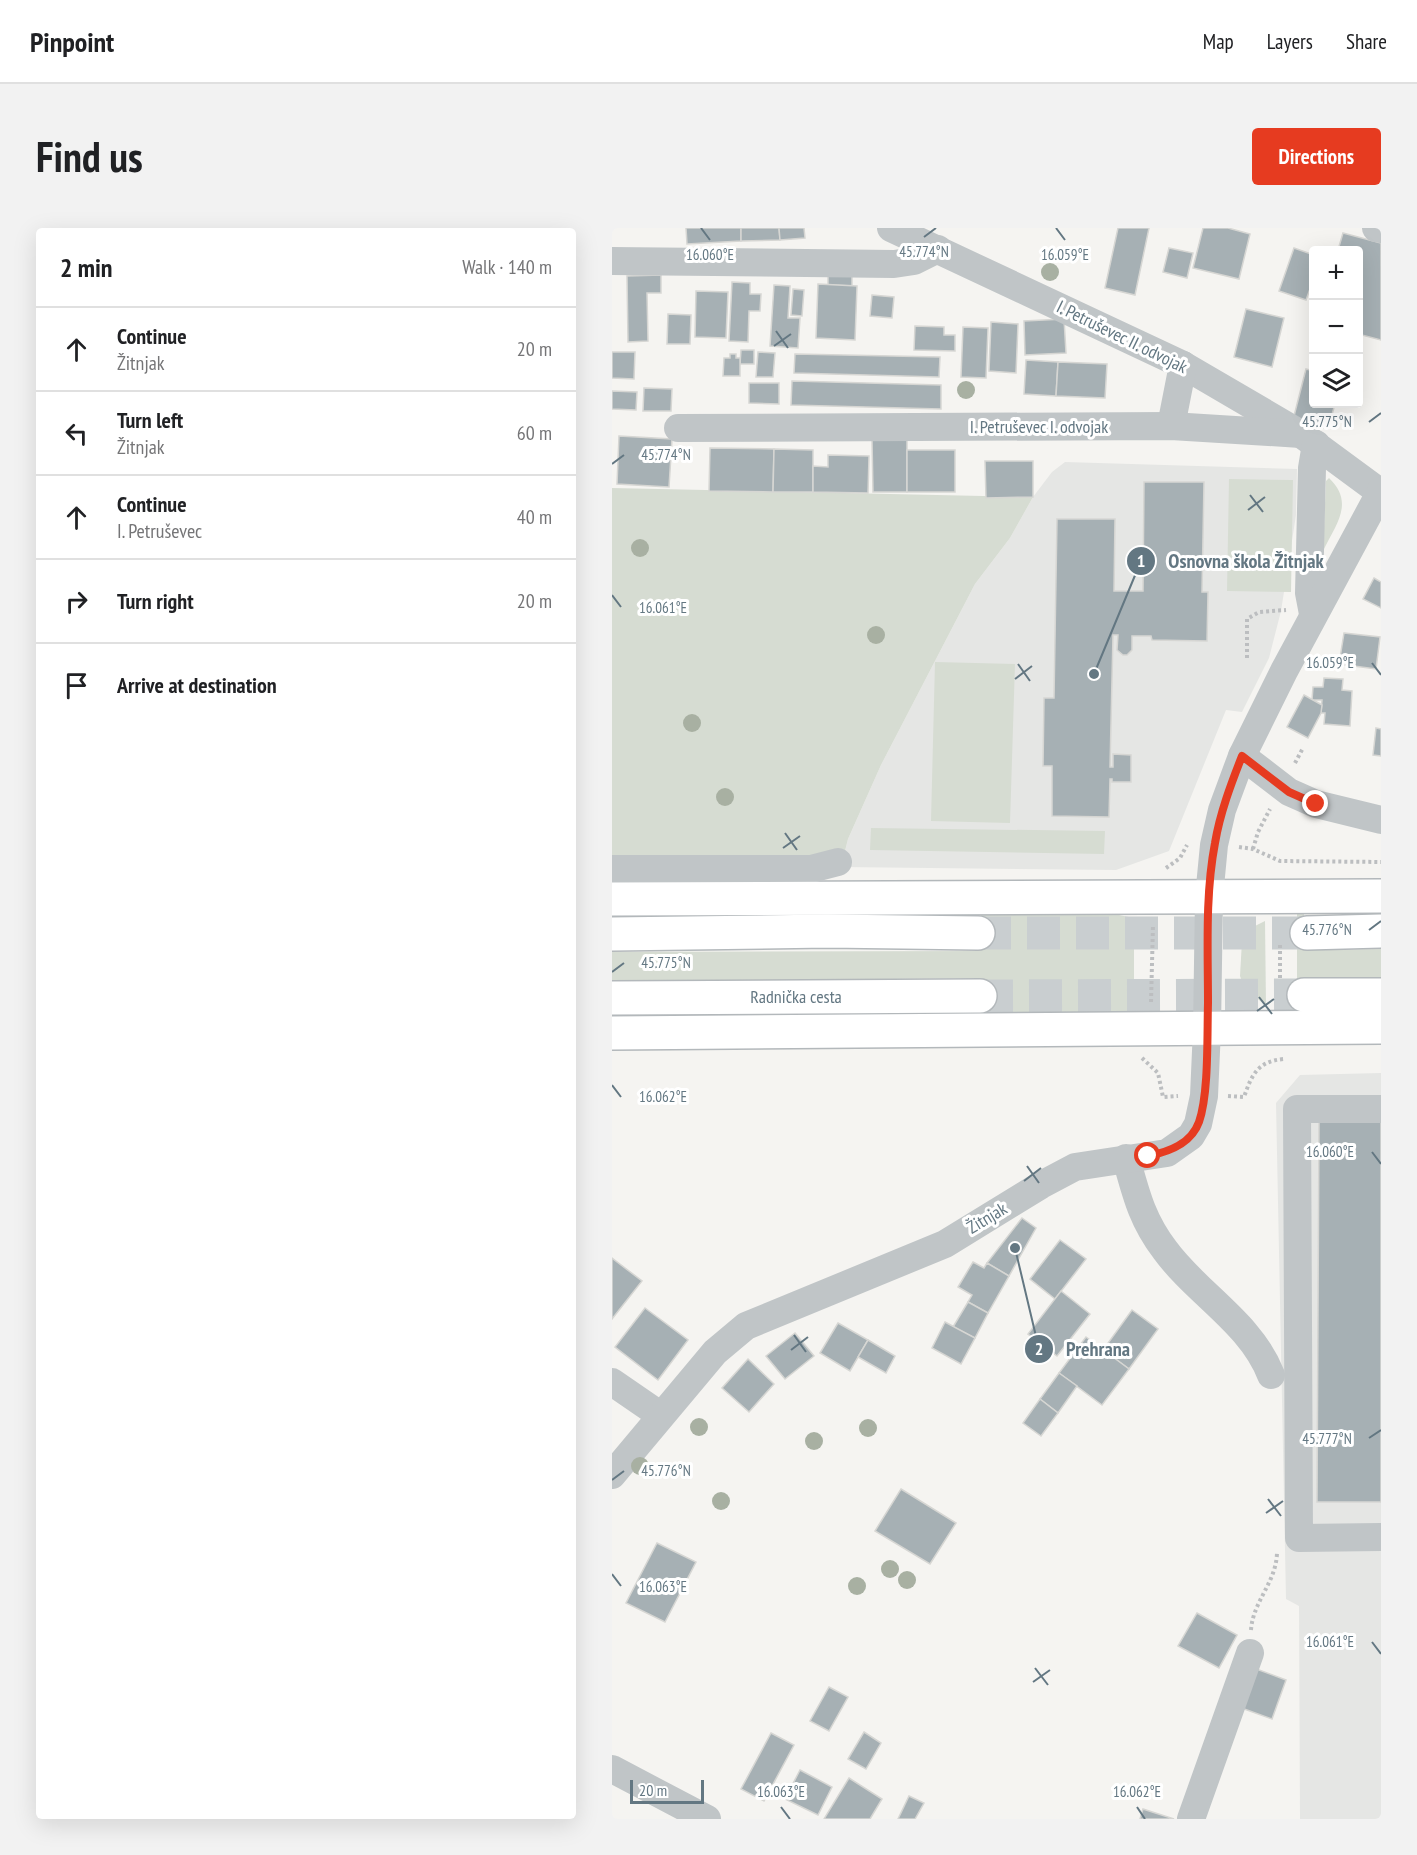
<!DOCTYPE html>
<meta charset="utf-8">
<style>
body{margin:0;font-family:"PT Sans Narrow",sans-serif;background:#f2f2f2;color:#202124}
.controls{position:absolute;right:18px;top:18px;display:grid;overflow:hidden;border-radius:6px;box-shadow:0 6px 24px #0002}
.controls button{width:54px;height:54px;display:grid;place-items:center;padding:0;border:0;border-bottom:2px solid #e0e0e0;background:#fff;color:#202124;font:30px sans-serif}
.scale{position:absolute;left:18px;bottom:15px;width:74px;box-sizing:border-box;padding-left:6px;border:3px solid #637782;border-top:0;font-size:16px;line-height:21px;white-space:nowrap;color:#637782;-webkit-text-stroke:4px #fff;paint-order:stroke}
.stop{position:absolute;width:18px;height:18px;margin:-14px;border:4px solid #e63b20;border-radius:50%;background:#fff}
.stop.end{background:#e63b20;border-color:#fff;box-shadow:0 2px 6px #0008}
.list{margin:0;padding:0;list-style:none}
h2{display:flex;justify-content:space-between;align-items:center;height:78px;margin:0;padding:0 24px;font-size:26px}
h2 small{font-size:20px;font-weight:400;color:#757577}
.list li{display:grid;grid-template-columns:39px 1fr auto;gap:18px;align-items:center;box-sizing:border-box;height:84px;padding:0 24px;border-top:2px solid #e0e0e0}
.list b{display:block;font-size:22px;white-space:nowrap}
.list p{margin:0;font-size:20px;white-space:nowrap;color:#757577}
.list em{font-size:20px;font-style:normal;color:#757577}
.icon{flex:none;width:33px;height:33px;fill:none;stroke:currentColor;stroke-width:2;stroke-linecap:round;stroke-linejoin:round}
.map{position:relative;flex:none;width:769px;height:1591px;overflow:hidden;border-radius:6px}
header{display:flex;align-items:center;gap:36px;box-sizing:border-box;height:84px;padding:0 30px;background:#fff;border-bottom:2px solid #e0e0e0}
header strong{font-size:28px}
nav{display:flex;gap:33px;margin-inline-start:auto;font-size:21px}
.intro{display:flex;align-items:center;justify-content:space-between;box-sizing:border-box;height:144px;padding:0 36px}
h1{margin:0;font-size:42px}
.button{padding:15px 27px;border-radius:6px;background:#e63b20;color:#fff;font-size:21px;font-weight:700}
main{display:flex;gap:36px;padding:0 36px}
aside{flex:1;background:#fff;border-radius:6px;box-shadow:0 6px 24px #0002}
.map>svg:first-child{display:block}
</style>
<header>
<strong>Pinpoint</strong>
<nav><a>Map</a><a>Layers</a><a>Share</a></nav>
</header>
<div class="intro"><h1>Find us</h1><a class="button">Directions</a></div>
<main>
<aside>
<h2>2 min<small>Walk · 140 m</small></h2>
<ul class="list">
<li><svg class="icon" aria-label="ahead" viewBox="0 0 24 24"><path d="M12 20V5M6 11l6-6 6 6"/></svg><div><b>Continue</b><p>Žitnjak</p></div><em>20 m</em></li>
<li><svg class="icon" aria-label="left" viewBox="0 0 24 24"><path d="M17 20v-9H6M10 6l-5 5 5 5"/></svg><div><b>Turn left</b><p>Žitnjak</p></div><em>60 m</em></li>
<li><svg class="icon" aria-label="ahead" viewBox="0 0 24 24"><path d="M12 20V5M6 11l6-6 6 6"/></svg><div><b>Continue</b><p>I. Petruševec</p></div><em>40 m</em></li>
<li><svg class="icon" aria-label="right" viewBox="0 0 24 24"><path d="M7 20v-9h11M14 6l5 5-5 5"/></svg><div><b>Turn right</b></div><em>20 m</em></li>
<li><svg class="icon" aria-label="arrive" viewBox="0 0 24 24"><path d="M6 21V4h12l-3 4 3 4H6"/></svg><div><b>Arrive at destination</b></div></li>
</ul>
</aside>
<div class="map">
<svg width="769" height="1591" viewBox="0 0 769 1591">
<rect width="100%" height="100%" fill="#f5f4f1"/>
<g fill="#e5e6e4">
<path d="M453 234 685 241 684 287 669 383 657 430 630 484 614 482 557 623 504 642 229 639 236 611 269 537 363 356 398 310 421 269 440 244Z"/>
<path d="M769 845V1591H688L687 1378 674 1371 664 875 688 847Z"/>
</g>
<g fill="#d6dcd2">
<path d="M717 250C743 275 724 296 711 323L714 253Z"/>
<path d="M617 251 681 252 679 364 615 363Z"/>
<path d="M0 260 421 269 398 310 363 356 269 537 236 611 229 639 0 636Z"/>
<path d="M323 434 403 436 398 595 319 593Z"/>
<path d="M259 600 493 603 492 626 258 622Z"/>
<path d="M492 684 522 690V788H369L368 750 0 754V724L366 723 369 686Z"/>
<path d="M685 684H692V722L769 721V749H692V784H685Z"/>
<path d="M653 693 654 778 632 759 628 748 630 713 641 699Z"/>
</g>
<g fill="#a6b0b4" stroke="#d6d6d3" stroke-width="1.5">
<path d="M74 0H129V13L75 16Z"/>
<path d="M129 0H167L168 12 129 13Z"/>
<path d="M167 0H192L193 10 168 12Z"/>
<path d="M506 0H537L523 67 493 60Z"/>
<path d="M591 0H616L638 6 627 51 581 40Z"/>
<path d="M731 5 769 15V112L746 106V22H726Z"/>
<path d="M557 20 581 25 575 50 551 44Z"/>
<path d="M682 20 702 27V50L694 72 667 63Z"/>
<path d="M216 43 240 44V58L216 57Z"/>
<path d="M49 47V65H35L36 113 16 114 15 48Z"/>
<path d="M120 54 138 55V66H149L148 83H137L136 114 117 113Z"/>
<path d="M206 56 245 58 243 112 204 110Z"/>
<path d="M162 57 178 58 176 90H188L186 120 158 118Z"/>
<path d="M181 61 192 62 190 88 179 87Z"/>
<path d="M84 63 116 64 114 110 83 109Z"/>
<path d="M260 67 282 69 280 90 258 88Z"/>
<path d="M634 81 672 90 660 139 622 129Z"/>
<path d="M56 86 79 87 78 116H55Z"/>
<path d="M452 91 454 125 413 127 412 93Z"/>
<path d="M379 94 406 96 404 145 377 143Z"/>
<path d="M303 98 332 99V107H343V123L302 122Z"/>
<path d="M351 99 376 100 374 150 349 149Z"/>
<path d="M129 122H142V136H128Z"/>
<path d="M0 124H23L22 151 0 150Z"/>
<path d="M146 124 163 125 161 149H144Z"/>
<path d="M118 126H124V130H128V148H111L112 130H118Z"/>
<path d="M183 126 328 129 327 149 182 145Z"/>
<path d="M414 132 446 134 444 168 412 166Z"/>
<path d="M446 134 495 136 493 170 444 168Z"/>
<path d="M694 141 702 143V176H723L716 201 681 192Z"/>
<path d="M180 153 329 157V181L179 177Z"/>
<path d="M137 155H167V176L137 175Z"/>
<path d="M32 160 60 161 59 183H31Z"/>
<path d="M0 163 25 164 24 182 0 181Z"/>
<path d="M7 208 60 211 57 259 5 256Z"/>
<path d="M295 211V264H261L260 212Z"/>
<path d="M98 220 162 221 161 264 97 263Z"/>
<path d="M162 221 201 222V264H161Z"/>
<rect x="295" y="222" width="48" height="42"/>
<path d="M216 227 257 228 256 265 201 264V238L216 239Z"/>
<path d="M373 233H421V269L374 270Z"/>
<path d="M532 254H592L590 364H596L595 413 540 412 539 408H520V422L515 427H511L505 422 506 407H501L498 539H501V526L519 527V554H500V551H498L497 589 440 588V538H431L432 470H442L445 291H503L502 363H531Z"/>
<path d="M762 350 769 354V380L751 371Z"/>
<path d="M732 405 768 409 764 441 727 436Z"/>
<path d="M712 450 731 451 730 462 740 463 738 498 712 496 713 485H709L710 472H700L701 459H711Z"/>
<path d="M692 467 710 477 709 485 696 510 675 499Z"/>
<path d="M764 500 769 501V528L761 527Z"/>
<path d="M707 893H769V1274H705Z"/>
<path d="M410 990 424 1000 397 1048 375 1035Z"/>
<path d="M448 1012 474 1031 443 1071 418 1051Z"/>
<path d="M0 1030 30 1053 0 1091Z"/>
<path d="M361 1034 372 1040 375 1035 397 1048 376 1085 356 1074 360 1067 346 1059Z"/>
<path d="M449 1063 478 1086 445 1128 416 1106Z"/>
<path d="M356 1074 376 1085 363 1110 341 1099Z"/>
<path d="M33 1080 76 1112 46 1152 3 1119Z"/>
<path d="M520 1082 546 1101 517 1141 491 1122Z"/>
<path d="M333 1094 363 1110 349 1136 320 1120Z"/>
<path d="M226 1095 256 1112 238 1143 208 1125Z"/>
<path d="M183 1105 202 1128 173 1151 154 1128Z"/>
<path d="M474 1109 517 1141 490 1177 447 1145Z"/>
<path d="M256 1112 283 1128 274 1145 246 1129Z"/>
<path d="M136 1131 162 1156 137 1184 110 1160Z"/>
<path d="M447 1145 465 1158 446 1185 428 1171Z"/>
<path d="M428 1171 446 1185 429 1208 411 1195Z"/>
<path d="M289 1261 344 1295 318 1336 263 1303Z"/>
<path d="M45 1315 84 1334 53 1394 14 1375Z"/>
<path d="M585 1385 625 1407 607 1440 566 1418Z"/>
<path d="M639 1439 674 1452 660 1491 624 1478Z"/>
<path d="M217 1459 236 1469 217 1503 198 1493Z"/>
<path d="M252 1504 269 1515 254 1541 236 1531Z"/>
<path d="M159 1505 182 1517 152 1573 129 1561Z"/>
<path d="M188 1542 220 1559 206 1587 173 1571Z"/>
<path d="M237 1550 270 1571 258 1591H212Z"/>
<path d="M297 1568 312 1575 303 1591H286Z"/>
<path d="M531 1581 562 1591H528Z"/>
</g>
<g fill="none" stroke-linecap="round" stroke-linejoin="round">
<g stroke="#c9ced0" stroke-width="33" stroke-dasharray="33 16" stroke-linecap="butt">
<path d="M366 705H695"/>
<path d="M368 768 692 767"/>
</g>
<defs>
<g id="major">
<path d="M0 671 769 668"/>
<path d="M695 705 769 703"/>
<path d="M0 706 216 703 366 705"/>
<path d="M692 767H769"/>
<path d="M0 770 368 768"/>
<path d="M0 805 769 799"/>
</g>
</defs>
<use href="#major" stroke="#b3b8bb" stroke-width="36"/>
<g stroke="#bcbec0" stroke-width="4" stroke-dasharray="3 3" stroke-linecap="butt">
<path d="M635 430V391L647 384 674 382"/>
<path d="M683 535 691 520"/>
<path d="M627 619 641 621 668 633 769 634"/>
<path d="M641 621 646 604 658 581"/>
<path d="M554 640 568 630 575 617"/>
<path d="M668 717V752"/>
<path d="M539 774 541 697"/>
<path d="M530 830 546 845 551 869 566 868"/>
<path d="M616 868 632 869C640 846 646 833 672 831"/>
<path d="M639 1402C641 1373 664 1355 665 1325"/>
</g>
<g stroke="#c0c5c7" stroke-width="28">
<path d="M279 0 571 137 689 206 769 265"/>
<path d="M764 0 769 1"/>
<path d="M0 33 282 36 302 33 326 21"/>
<path d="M559 198 571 137"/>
<path d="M66 200 559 198 689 206"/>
<path d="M701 386 697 365 700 240 704 216"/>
<path d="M630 528 677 564 704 576 769 592"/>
<path d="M0 641H199L226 634"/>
<path d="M769 881H685L687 1310 769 1309"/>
<path d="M514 930C524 966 530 992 553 1022 585 1066 639 1095 659 1147"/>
<path d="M0 1154 48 1187"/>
<path d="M0 1247 103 1124 134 1098 333 1016 429 957 463 939 555 925 579 908 586 896 592 868 595 801 597 669 602 617 610 582 630 528 672 443 769 263"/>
<path d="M0 1541 95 1591"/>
<path d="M579 1591 638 1425"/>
</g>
<use href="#major" stroke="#fff" stroke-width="33"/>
</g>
<g fill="#a8b0a2">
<circle cx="438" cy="44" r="9"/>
<circle cx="354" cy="162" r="9"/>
<circle cx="28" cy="320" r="9"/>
<circle cx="264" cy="407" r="9"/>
<circle cx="80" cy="495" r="9"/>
<circle cx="113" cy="569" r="9"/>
<circle cx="87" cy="1199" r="9"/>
<circle cx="256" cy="1200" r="9"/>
<circle cx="202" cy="1213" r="9"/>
<circle cx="28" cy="1238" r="9"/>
<circle cx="109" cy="1273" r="9"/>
<circle cx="278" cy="1341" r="9"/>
<circle cx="295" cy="1352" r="9"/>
<circle cx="245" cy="1358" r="9"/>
</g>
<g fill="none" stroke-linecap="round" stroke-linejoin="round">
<path stroke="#e63b20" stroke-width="8" d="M536 928C557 924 579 916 587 894 597 865 595 808 596 775 596 723 593 667 603 615 608 585 619 556 630 528L677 564 704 576"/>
</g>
<path fill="none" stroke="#637782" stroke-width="2" d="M89 0 98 12M444 0 453 12M312 9 324 0M164 103 176 120M162 118 179 106M757 194 769 185M0 236 12 227M638 267 651 284M636 282 653 269M0 367 9 379M760 435 769 447M406 436 418 453M403 451 420 438M173 605 185 622M171 620 188 608M757 702 769 693M0 744 12 735M647 769 660 786M645 783 662 771M0 857 9 869M760 924 769 936M415 938 427 955M412 953 429 940M182 1107 194 1124M179 1122 196 1109M757 1210 769 1202M0 1252 12 1243M656 1271 669 1288M654 1285 671 1273M0 1346 9 1358M760 1414 769 1426M423 1440 436 1457M421 1454 438 1442M169 1579 178 1591M525 1579 533 1591"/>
<g text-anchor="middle" stroke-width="6" stroke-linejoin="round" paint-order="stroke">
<g font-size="18" fill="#637782" stroke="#fff">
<text transform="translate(510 109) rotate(26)" y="6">I. Petruševec II. odvojak</text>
<text x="427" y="205">I. Petruševec I. odvojak</text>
<text x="184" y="775">Radnička cesta</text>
<text transform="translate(375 990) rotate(-31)" y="6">Žitnjak</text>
</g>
</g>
<g font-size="15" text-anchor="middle" fill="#637782" stroke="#fff" stroke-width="6" stroke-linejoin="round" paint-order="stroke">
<text x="312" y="29">45.774°N</text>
<text x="98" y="32">16.060°E</text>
<text x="453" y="32">16.059°E</text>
<text x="715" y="199">45.775°N</text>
<text x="54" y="232">45.774°N</text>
<text x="51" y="385">16.061°E</text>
<text x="718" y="440">16.059°E</text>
<text x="715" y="707">45.776°N</text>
<text x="54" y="740">45.775°N</text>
<text x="51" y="874">16.062°E</text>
<text x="718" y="929">16.060°E</text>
<text x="715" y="1216">45.777°N</text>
<text x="54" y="1248">45.776°N</text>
<text x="51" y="1364">16.063°E</text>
<text x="718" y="1419">16.061°E</text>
<text x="169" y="1569">16.063°E</text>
<text x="525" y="1569">16.062°E</text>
</g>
<path fill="none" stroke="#637782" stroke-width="2" d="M482 446L529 333M403 1020L427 1121"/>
<g fill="#637782" stroke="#fff" stroke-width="2">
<circle cx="482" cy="446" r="6"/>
<circle cx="403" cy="1020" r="6"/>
<circle cx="529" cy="333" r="15"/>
<circle cx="427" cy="1121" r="15"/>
</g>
<g font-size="18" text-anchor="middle" font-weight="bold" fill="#fff">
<text x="529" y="339">1</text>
<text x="427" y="1127">2</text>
</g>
<g font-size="20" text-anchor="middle" font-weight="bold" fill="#637782" stroke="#fff" stroke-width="6" stroke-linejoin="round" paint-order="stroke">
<text x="634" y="340">Osnovna škola Žitnjak</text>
<text x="486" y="1128">Prehrana</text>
</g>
</svg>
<div class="controls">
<button>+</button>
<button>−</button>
<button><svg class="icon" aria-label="layers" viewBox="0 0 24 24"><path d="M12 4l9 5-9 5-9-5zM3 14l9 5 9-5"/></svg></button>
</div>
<div class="scale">20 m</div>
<div class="stop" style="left:536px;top:928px"></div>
<div class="stop end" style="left:704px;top:576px"></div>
</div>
</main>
